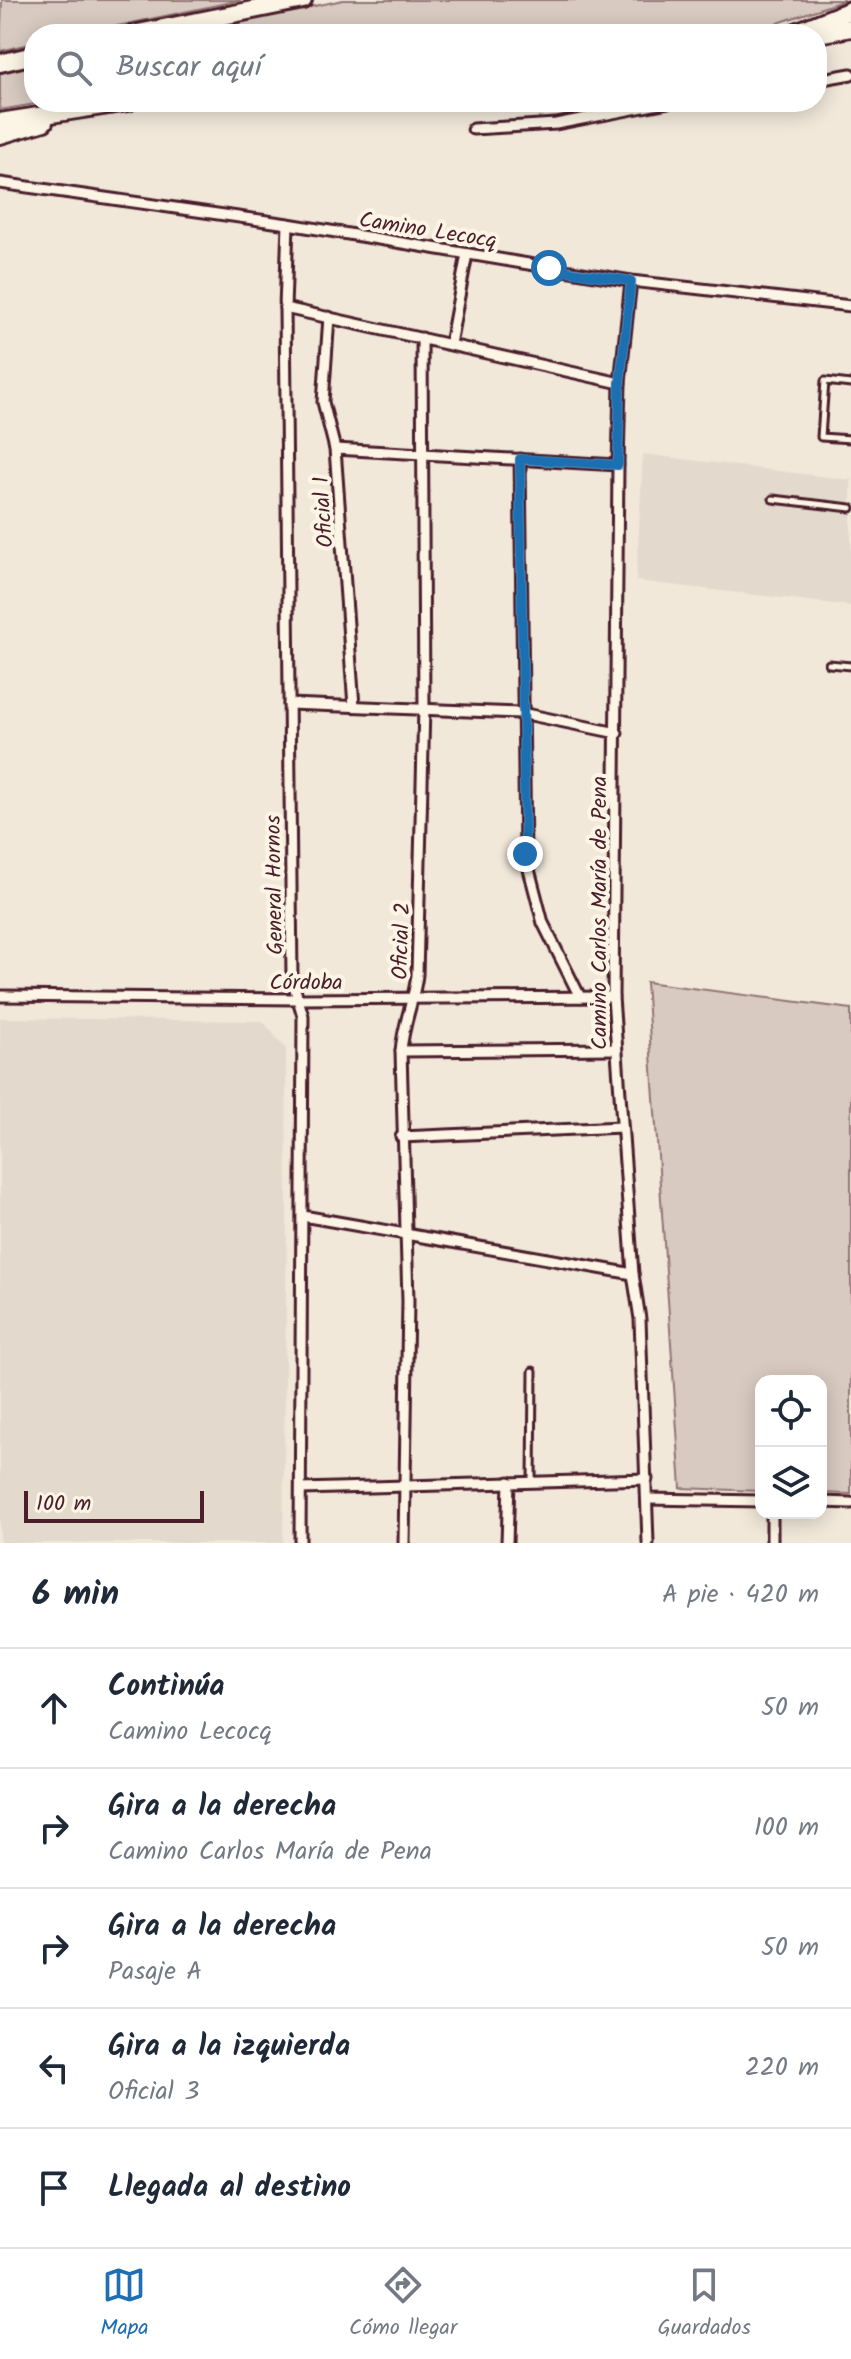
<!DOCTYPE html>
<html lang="es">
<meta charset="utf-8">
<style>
body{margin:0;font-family:Kalam,sans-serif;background:#f6f6f7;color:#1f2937}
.controls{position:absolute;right:24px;bottom:24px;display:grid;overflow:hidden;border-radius:16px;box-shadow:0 4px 20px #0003}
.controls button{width:72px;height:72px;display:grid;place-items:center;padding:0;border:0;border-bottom:2px solid #e0e1e3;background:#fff;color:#1f2937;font:40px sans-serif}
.scale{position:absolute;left:24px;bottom:20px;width:180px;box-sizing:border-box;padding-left:8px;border:4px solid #4a1f2b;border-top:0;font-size:22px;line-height:28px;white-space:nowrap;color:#4a1f2b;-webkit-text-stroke:6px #fcf5e5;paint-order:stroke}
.stop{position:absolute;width:24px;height:24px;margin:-18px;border:6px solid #1f6fb2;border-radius:50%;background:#fff}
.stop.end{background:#1f6fb2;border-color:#fff;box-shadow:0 2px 8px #0008}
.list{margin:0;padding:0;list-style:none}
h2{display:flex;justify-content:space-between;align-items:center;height:104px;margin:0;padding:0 32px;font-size:34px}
h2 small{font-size:26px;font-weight:400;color:#747a83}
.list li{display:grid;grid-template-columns:52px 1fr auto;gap:24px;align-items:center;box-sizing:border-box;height:120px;padding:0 32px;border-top:2px solid #e0e1e3}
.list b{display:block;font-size:30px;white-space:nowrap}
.list p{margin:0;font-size:26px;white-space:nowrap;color:#747a83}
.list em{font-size:26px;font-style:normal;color:#747a83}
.icon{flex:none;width:44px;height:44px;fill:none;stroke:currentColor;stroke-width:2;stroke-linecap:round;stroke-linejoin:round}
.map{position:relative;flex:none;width:851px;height:1543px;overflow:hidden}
.search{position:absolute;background:#fff;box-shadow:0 4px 20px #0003;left:24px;right:24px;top:24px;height:88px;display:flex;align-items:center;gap:20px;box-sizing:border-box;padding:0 28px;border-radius:32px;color:#747a83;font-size:30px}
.sheet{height:704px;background:#fff}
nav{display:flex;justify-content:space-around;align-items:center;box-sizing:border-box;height:112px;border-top:2px solid #e0e1e3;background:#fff;font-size:22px;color:#747a83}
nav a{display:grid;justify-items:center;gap:4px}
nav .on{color:#1f6fb2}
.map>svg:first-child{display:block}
</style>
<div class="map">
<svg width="851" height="1543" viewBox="0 0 851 1543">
<rect width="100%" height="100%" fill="#f1e8da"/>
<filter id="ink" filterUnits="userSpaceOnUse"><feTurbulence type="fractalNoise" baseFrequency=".0125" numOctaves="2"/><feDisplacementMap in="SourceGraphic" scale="16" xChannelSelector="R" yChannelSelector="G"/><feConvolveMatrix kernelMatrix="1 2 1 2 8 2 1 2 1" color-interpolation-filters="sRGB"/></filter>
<g filter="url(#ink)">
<g fill="#e4d9cd">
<path d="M643 454 851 480V606L636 581Z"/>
<path d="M0 1018 263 1021 286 1049 287 1216 283 1543H0Z"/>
</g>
<g fill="#d8cac0" stroke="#917476" stroke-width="2">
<path d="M2 0H241L79 34H34V43L0 51Z"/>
<path d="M343 0H845L746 34H182Z"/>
<path d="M34 65V102H47L0 110V73Z"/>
<path d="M646 982 851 1009V1494L821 1493V1381H761V1491L681 1488Z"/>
</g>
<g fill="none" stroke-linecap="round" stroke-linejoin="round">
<defs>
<g id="service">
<path d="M851 384 825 381 821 437 851 439"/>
<path d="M773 499 851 508"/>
<path d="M829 664 851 666"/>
<path d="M532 1482 533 1371"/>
</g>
<g id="minor">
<path d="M817 80 851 74"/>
<path d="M473 129 556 124 669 102"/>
<path d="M0 183 288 224 631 281 851 306"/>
<path d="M288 224 285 308 292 979 303 1016 300 1543"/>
<path d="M631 281 620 383 618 465 613 997 633 1274 640 1319 648 1543"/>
<path d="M285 308 620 383"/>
<path d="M329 317 323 402 335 449 354 706"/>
<path d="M450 344 467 254"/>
<path d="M335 449 618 465"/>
<path d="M520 459 525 854 543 923 580 997"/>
<path d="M289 704 521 713 617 733"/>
<path d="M0 996 298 999 613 997"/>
<path d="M401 1051 616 1049"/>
<path d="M401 1137 622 1127"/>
<path d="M303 1216 633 1274"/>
<path d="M301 1489 647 1479"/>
<path d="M647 1499 761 1501"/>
<path d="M821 1502 851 1503"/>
<path d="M404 1543 408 1301 401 1051C403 1024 414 1001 417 975L424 708 422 338"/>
<path d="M507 1543 509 1482"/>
<path d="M772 1543V1513"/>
</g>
<g id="trunk">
<path d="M133 34 303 0"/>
<path d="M791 34 851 10"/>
<path d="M817 34 851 28"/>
<path d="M0 63 34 55"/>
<path d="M0 122 128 102"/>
<path d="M0 135 44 122"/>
</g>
</defs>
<use href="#service" stroke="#4a1f2b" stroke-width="11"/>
<use href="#minor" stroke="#4a1f2b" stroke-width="15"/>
<use href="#trunk" stroke="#4a1f2b" stroke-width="22"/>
<use href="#service" stroke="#fcf5e5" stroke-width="5"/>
<use href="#minor" stroke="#fcf5e5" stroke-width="9"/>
<use href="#trunk" stroke="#fcf5e5" stroke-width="16"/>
</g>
</g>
<g fill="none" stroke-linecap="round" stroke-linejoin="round" filter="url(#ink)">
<path stroke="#1f6fb2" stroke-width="10" d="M525 854 520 459 618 465 620 383 631 281 549 268"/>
</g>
<g text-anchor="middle" stroke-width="8" stroke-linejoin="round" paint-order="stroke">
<g font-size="22" fill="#4a1f2b" stroke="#fcf5e5">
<text transform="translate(428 229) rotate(9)" y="8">Camino Lecocq</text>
<text transform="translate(322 512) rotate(-94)" y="8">Oficial 1</text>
<text transform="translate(273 885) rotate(-91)" y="8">General Hornos</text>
<text transform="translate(598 913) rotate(-90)" y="8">Camino Carlos María de Pena</text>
<text transform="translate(400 941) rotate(-88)" y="8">Oficial 2</text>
<text x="306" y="989">Córdoba</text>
</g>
</g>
</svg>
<div class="controls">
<button><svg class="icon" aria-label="locate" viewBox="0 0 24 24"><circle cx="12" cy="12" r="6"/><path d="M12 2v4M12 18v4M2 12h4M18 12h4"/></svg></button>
<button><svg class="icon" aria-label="layers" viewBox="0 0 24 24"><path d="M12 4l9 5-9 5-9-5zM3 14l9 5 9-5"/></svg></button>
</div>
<div class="scale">100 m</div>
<div class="stop" style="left:549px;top:268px"></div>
<div class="stop end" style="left:525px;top:854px"></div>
<div class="search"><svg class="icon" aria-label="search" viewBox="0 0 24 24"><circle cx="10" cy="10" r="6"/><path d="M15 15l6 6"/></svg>Buscar aquí</div>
</div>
<section class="sheet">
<h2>6 min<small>A pie · 420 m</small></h2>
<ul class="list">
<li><svg class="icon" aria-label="ahead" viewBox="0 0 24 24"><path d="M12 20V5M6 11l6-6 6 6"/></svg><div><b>Continúa</b><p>Camino Lecocq</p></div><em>50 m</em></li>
<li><svg class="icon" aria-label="right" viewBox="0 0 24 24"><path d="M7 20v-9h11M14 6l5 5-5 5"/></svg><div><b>Gira a la derecha</b><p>Camino Carlos María de Pena</p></div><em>100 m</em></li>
<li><svg class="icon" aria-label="right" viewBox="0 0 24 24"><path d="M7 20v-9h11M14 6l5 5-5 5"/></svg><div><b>Gira a la derecha</b><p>Pasaje A</p></div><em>50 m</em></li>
<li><svg class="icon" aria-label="left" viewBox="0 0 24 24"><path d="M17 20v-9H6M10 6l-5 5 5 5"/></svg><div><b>Gira a la izquierda</b><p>Oficial 3</p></div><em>220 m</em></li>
<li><svg class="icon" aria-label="arrive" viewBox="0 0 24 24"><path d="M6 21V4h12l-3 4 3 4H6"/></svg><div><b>Llegada al destino</b></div></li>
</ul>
</section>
<nav>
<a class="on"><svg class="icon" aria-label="map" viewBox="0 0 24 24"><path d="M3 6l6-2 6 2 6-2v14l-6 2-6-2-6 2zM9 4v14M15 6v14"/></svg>Mapa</a>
<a><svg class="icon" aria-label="directions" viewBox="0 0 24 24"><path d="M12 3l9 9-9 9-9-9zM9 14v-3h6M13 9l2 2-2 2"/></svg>Cómo llegar</a>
<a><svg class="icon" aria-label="saved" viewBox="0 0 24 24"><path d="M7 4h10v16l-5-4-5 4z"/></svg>Guardados</a>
</nav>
